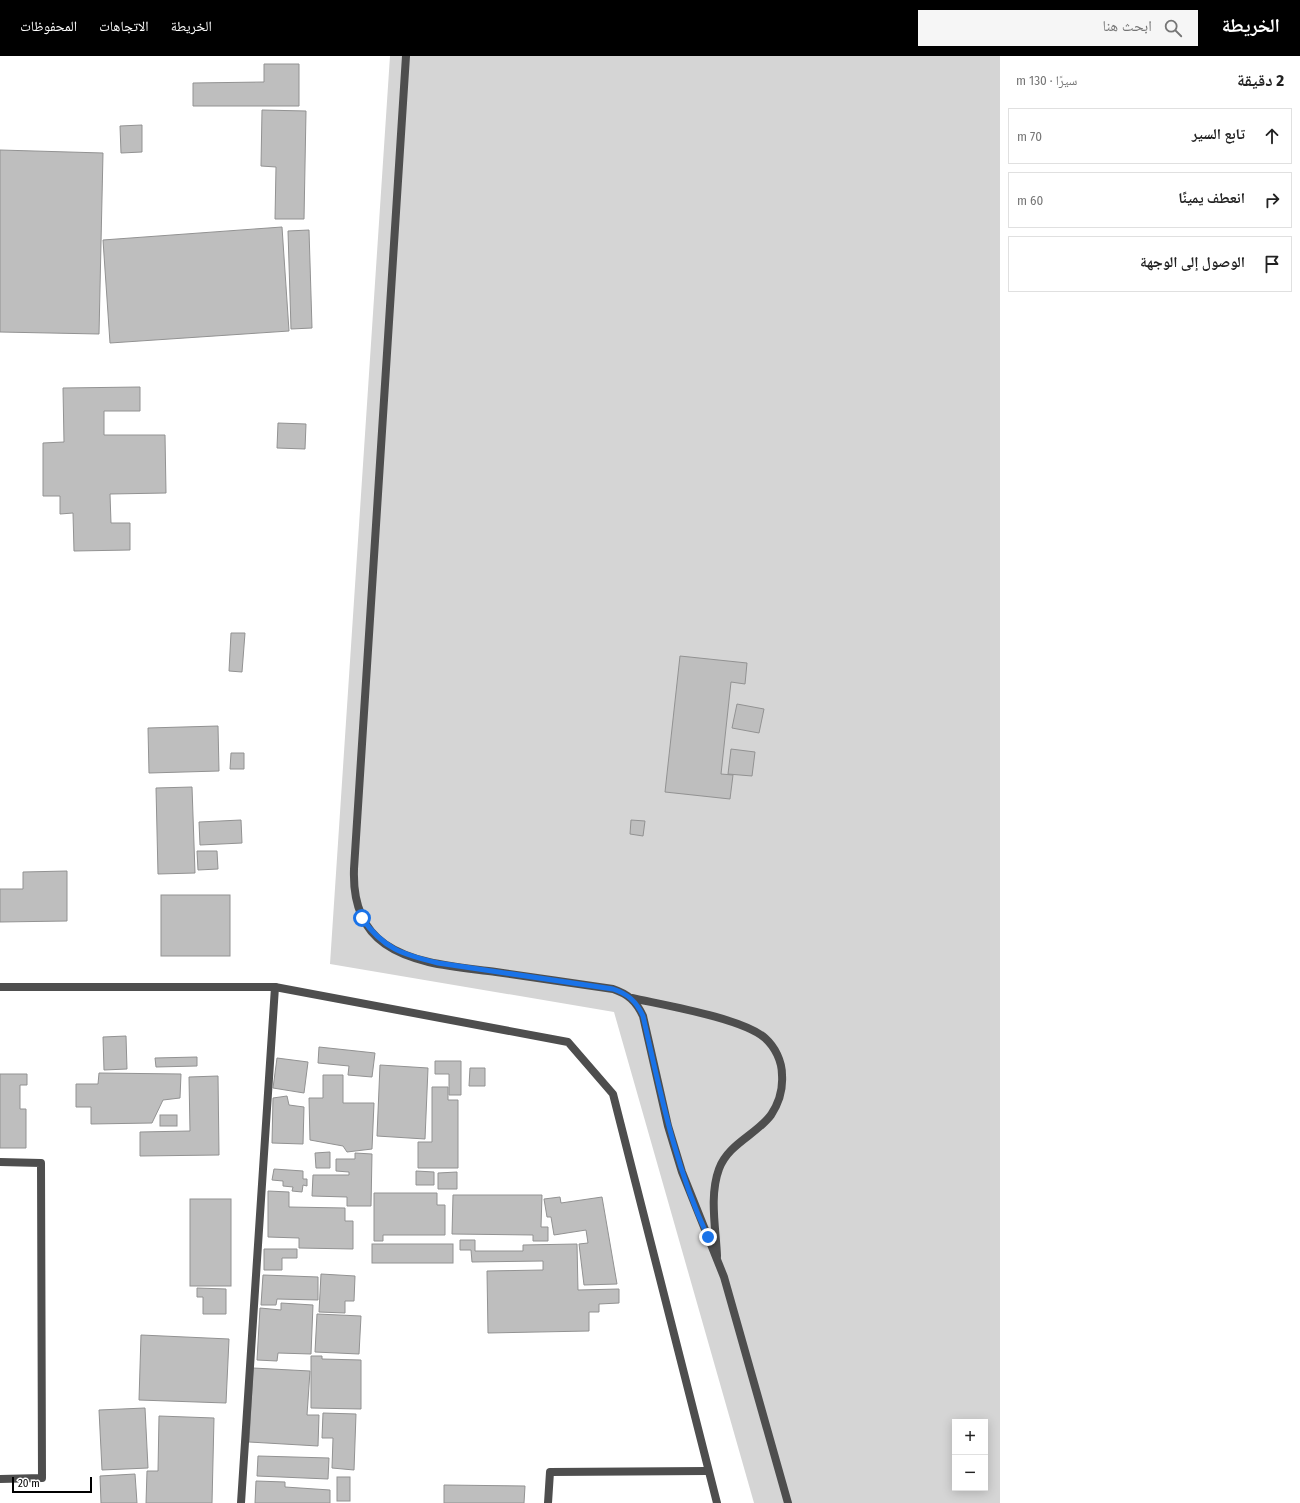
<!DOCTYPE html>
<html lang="ar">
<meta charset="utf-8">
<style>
body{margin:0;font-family:"Fira Sans Condensed","Noto Naskh Arabic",sans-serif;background:#f6f6f6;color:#222;direction:rtl}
.controls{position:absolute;right:12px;bottom:12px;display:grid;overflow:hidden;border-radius:0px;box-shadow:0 2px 10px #0003}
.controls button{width:36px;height:36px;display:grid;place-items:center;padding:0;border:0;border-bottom:1px solid #e0e0e0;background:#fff;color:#222;font:20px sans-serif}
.scale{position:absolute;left:12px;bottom:10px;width:80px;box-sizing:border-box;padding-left:4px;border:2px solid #000;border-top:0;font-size:11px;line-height:14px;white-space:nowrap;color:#000;-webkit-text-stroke:3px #fff;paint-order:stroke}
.stop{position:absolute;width:12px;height:12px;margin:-9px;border:3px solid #1a73e8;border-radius:50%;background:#fff}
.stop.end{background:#1a73e8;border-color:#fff;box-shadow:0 1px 4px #0008}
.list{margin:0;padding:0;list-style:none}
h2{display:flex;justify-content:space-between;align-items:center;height:52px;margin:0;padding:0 16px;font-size:17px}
h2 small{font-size:13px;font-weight:400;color:#767676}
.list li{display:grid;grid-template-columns:26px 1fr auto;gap:12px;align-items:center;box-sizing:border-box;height:56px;margin:0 8px 8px;padding:0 8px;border:1px solid #e0e0e0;border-radius:0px}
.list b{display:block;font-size:15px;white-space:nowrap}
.list em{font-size:13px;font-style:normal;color:#767676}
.icon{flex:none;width:22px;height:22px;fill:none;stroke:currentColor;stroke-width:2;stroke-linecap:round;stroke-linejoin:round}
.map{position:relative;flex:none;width:1000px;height:1447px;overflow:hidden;direction:ltr}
header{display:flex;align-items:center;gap:24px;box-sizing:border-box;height:56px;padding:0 20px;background:#000;color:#fff}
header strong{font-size:19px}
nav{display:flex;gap:22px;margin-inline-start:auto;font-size:14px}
.search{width:280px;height:36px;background:#f6f6f6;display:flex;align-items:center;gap:10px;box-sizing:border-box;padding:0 14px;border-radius:0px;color:#767676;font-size:15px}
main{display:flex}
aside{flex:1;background:#fff}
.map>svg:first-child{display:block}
</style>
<header>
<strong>الخريطة</strong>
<div class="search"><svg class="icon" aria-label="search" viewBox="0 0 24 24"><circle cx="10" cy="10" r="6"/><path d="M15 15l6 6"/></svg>ابحث هنا</div>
<nav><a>الخريطة</a><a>الاتجاهات</a><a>المحفوظات</a></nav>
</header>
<main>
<aside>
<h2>2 دقيقة<small>سيرًا · 130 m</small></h2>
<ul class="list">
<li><svg class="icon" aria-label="ahead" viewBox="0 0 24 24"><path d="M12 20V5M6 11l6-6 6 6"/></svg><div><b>تابع السير</b></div><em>70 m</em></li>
<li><svg class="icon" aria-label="right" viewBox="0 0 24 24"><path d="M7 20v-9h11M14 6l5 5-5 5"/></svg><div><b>انعطف يمينًا</b></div><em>60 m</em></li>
<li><svg class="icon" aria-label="arrive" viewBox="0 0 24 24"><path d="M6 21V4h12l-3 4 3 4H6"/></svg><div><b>الوصول إلى الوجهة</b></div></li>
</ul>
</aside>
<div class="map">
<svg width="1000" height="1447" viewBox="0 0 1000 1447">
<rect width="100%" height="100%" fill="#fff"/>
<path fill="#d5d5d5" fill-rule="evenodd" d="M390 0H1000V1447H754L614 956 330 908ZM955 1366H985V1432H955Z"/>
<g fill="#bebebe" stroke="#929292">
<path d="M264 8H299V50H193V27L264 26Z"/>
<path d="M262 54 306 55 304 163H275L276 111 261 110Z"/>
<path d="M142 69V96L121 97 120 70Z"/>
<path d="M0 94 103 97 99 278 0 276Z"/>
<path d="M282 171 289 275 110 287 103 184Z"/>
<path d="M309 174 312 272 291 273 288 175Z"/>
<path d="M140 331V355H104V379H165L166 437 110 438 111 467H130V494L74 495 73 457 60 458V440H43V387L64 386 63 332Z"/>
<path d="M278 367 306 368 305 393 277 392Z"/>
<path d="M231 577H245L242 616 229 615Z"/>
<path d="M680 600 747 607 745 628 731 626 721 718 733 719 730 743 665 736Z"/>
<path d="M737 648 764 653 759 677 732 672Z"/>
<path d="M218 670 219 715 149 717 148 672Z"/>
<path d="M731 693 755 696 752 720 728 718Z"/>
<path d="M231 697H244V713H230Z"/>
<path d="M192 731 195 817 158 818 156 732Z"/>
<path d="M241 764 242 787 200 789 199 766Z"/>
<path d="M631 764 645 765 643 780 630 778Z"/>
<path d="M197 795H217L218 813 198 814Z"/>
<path d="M67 815V865L0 866V833H23V816Z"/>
<rect x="161" y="839" width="69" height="61"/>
<path d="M126 980 127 1013 104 1014 103 981Z"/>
<path d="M319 991 375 997 372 1021 348 1019 349 1010 318 1007Z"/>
<path d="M197 1001V1010L156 1011 155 1002Z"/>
<path d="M277 1002 308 1006 304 1037 273 1032Z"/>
<path d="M435 1005H461V1039H449V1018H435Z"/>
<path d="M380 1009 428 1012 425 1083 377 1080Z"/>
<path d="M470 1012H485V1030H469Z"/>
<path d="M99 1017 181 1018 180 1042 163 1044 152 1067 91 1068V1051H76V1028H98Z"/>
<path d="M0 1018H27V1029H20V1053H26V1092H0Z"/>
<path d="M323 1019H343V1047H374L372 1093 347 1096 343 1090 310 1084 309 1042H323Z"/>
<path d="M218 1020 219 1099 140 1100V1076L190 1075 189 1021Z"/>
<path d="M432 1031H448V1044H458V1112H418V1086H432Z"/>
<path d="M287 1040 289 1049 304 1051 303 1088 272 1087 273 1042Z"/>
<rect x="160" y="1059" width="17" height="11"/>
<path d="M330 1096V1112H316L315 1097Z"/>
<path d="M355 1097 372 1098 371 1150H347V1141L312 1140 313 1119H349V1116L336 1115V1103H355Z"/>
<path d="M274 1113 303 1115V1123H307V1130L303 1129 302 1136 292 1135 293 1131 283 1130V1125L272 1124Z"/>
<path d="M416 1115 434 1116V1129H416Z"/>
<path d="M457 1116V1133H438V1117Z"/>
<path d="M268 1135 289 1136V1151L345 1152V1165H353V1193L299 1192V1182L268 1181Z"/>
<path d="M374 1137H437V1149H445V1179H383V1185H374Z"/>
<path d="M453 1139H542L541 1171H548V1185H533V1179L452 1178Z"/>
<path d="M560 1141 561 1147 602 1141 617 1228 584 1229 579 1188 588 1187 586 1174 554 1179 551 1161H547L544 1143Z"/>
<rect x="190" y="1143" width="41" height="87"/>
<path d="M460 1184H475V1195H523V1189L577 1188 578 1234 619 1233V1247L599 1248V1256H589V1275L488 1277 487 1215 543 1214V1205L472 1206 471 1194H460Z"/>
<rect x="372" y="1188" width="81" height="19"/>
<path d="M264 1193H297V1202H282V1214H264Z"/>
<path d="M321 1218 355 1220 354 1245H345V1257L319 1256Z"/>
<path d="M263 1219 318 1221V1244L277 1243 276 1249H261Z"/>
<path d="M197 1232 226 1233V1258H203V1241H197Z"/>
<path d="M281 1247 313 1249 311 1298 278 1297 277 1305 257 1304 260 1252 281 1254Z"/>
<path d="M317 1258 361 1260 359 1298 315 1296Z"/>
<path d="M141 1279 229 1283 226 1347 139 1344Z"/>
<path d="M311 1300H322V1303L361 1304V1353L311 1352Z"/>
<path d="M253 1312 310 1315 307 1359H319L318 1390 249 1386Z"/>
<path d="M145 1352 148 1412 102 1414 99 1354Z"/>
<path d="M323 1357 356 1358 354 1414 332 1412 333 1382H322Z"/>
<path d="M159 1360 214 1362 212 1447H146L147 1415H158Z"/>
<path d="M258 1400 329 1402 328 1423 257 1420Z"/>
<path d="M135 1418 137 1447H101L100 1420Z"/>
<rect x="337" y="1421" width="13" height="24"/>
<path d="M256 1425 285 1426V1431L330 1434V1447H255Z"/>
<path d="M444 1429 525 1430 524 1447H444Z"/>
</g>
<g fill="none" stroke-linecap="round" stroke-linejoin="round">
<path stroke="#4e4e4e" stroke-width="8" d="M632 942C663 949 742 962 765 982 775 991 782 1005 782 1019 783 1033 779 1047 771 1059 756 1079 728 1088 719 1113 709 1140 716 1173 717 1200"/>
<g stroke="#4e4e4e" stroke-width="8">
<path d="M406 0 354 813C353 841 359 870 385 888 415 909 460 911 496 916 535 922 574 927 613 933 628 938 636 945 643 960L668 1070 682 1116 724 1221 788 1447"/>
<path d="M0 1106 41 1107 42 1422 0 1423"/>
<path d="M241 1447 275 931"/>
<path d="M548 1447 550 1416 707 1415"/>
</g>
<path stroke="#4e4e4e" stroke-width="8" d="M0 931H275L568 986 613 1038 717 1447"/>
</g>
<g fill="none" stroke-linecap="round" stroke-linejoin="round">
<path stroke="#1a73e8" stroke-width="5" d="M362 862C383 893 404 899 438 907L613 933C628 938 636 945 643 960 660 1035 675 1111 708 1181"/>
</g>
</svg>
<div class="controls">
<button>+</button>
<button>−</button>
</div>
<div class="scale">20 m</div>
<div class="stop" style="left:362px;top:862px"></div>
<div class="stop end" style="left:708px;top:1181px"></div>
</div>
</main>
